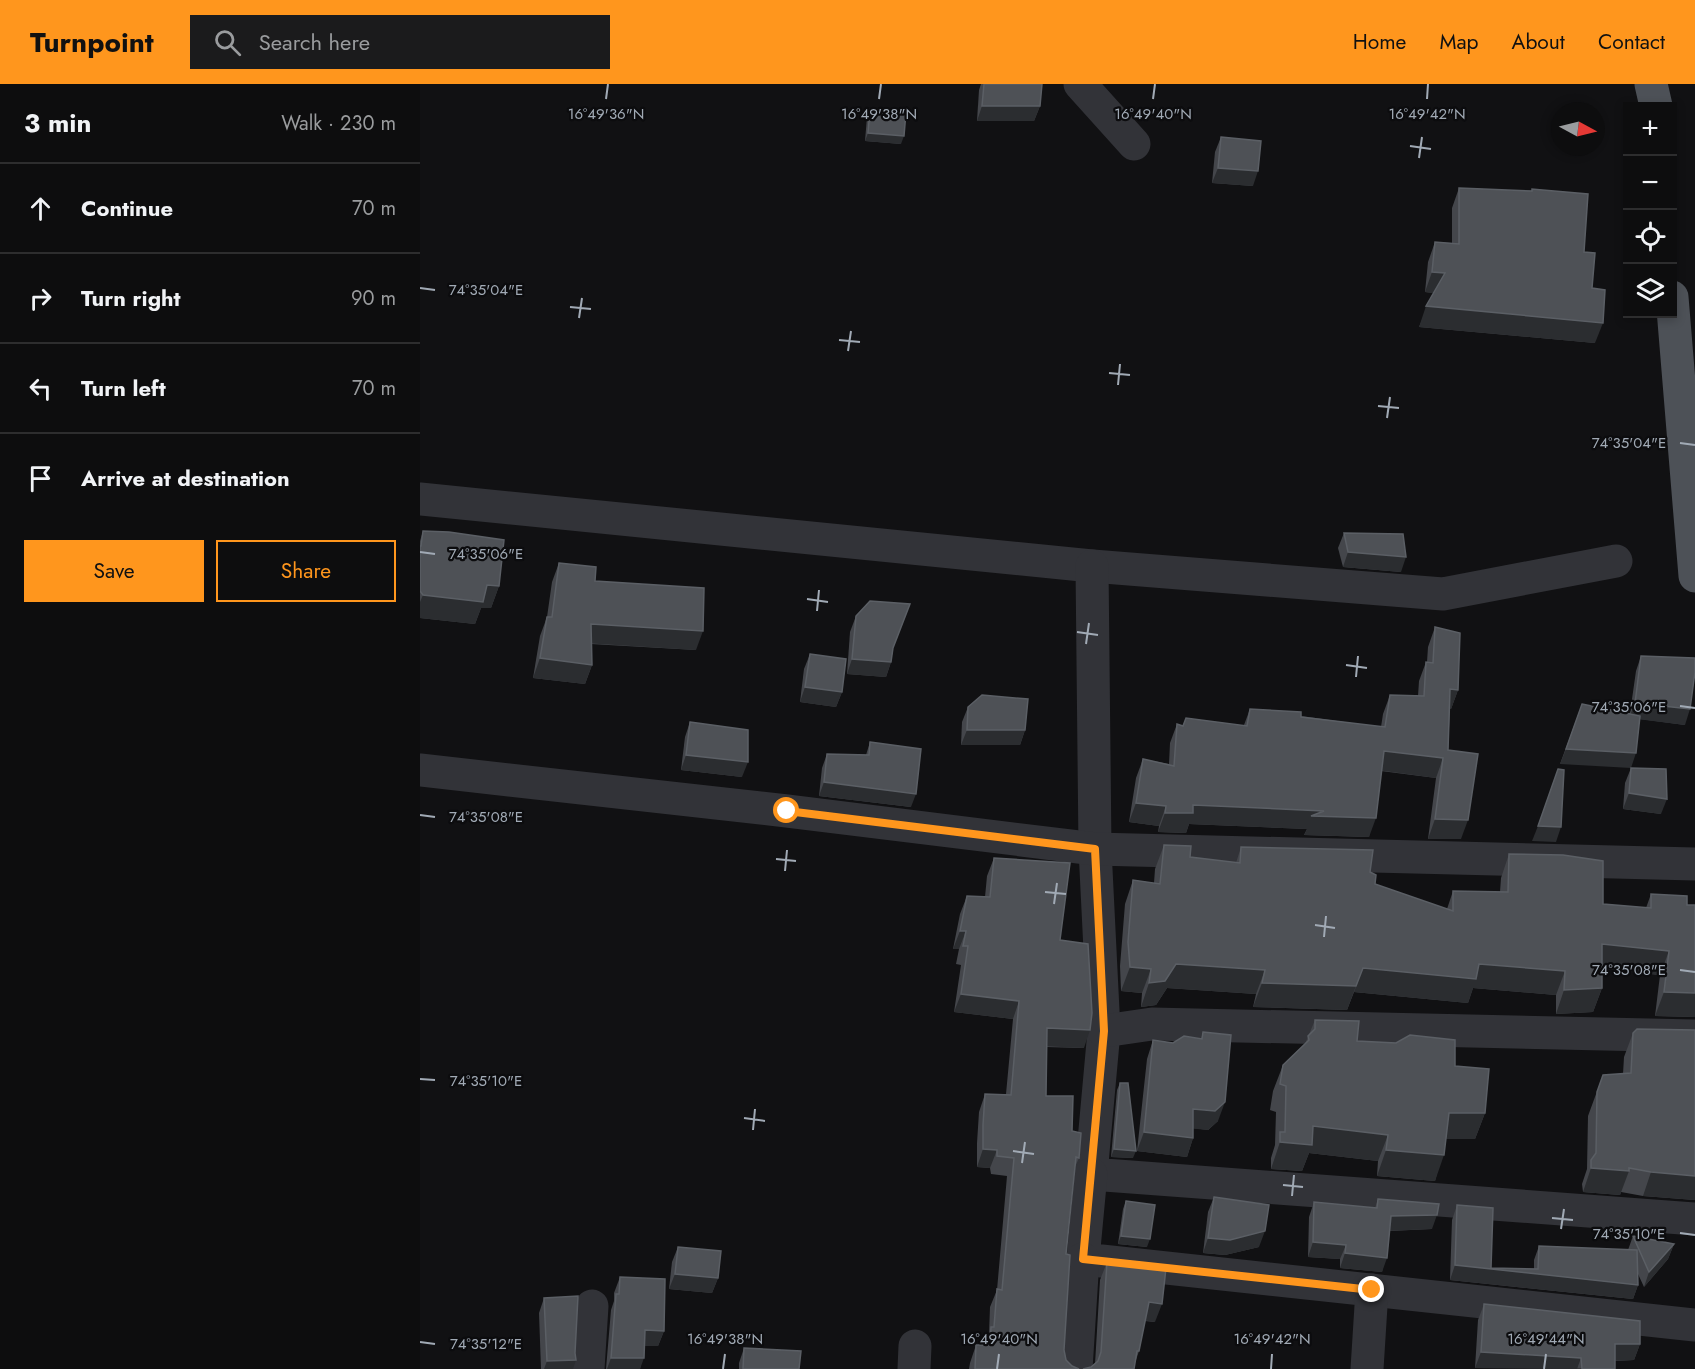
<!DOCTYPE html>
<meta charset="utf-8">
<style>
body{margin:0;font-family:Jost,sans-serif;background:#1b1b1c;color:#f1f3f6}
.controls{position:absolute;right:18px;top:18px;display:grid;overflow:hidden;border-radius:0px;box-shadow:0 3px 9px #0003}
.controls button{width:54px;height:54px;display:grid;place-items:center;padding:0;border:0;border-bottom:2px solid #2d2d2e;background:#0d0d0e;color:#f1f3f6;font:30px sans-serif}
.compass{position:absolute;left:1131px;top:18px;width:54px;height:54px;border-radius:50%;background:#0d0d0e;box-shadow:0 3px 9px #0003;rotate:97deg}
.stop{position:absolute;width:18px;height:18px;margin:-14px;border:4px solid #ff961d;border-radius:50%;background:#fff}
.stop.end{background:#ff961d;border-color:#fff;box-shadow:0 2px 6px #0008}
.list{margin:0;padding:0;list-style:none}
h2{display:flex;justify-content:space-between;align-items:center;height:78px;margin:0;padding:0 24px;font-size:26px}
h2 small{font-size:20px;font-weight:400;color:#9a9c9e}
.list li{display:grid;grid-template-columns:39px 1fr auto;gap:18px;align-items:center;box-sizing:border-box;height:90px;padding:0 24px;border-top:2px solid #2d2d2e}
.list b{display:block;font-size:22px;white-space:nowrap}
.list em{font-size:20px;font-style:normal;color:#9a9c9e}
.actions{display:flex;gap:12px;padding:18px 24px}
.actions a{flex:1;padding:14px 0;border:2px solid #ff961d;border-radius:0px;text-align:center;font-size:21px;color:#ff961d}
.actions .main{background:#ff961d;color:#111}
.icon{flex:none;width:33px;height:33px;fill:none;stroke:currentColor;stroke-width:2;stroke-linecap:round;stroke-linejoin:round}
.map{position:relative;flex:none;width:1275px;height:1285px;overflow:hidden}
header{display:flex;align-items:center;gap:36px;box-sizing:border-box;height:84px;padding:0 30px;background:#ff961d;color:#111}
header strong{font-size:28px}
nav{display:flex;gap:33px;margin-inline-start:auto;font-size:21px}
.search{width:420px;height:54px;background:#1b1b1c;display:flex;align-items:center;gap:15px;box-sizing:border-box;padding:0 21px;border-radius:0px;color:#9a9c9e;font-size:22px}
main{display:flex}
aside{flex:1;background:#0d0d0e}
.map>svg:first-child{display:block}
</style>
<header>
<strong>Turnpoint</strong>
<div class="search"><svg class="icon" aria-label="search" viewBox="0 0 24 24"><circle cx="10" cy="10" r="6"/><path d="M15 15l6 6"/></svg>Search here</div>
<nav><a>Home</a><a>Map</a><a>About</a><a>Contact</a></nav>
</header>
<main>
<aside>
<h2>3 min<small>Walk · 230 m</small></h2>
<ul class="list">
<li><svg class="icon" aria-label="ahead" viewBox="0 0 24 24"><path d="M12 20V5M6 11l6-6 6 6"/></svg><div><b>Continue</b></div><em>70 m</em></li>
<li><svg class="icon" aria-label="right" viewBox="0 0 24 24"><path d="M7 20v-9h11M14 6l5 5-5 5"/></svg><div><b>Turn right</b></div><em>90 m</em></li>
<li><svg class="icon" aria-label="left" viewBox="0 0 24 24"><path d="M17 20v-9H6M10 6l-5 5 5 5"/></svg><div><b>Turn left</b></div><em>70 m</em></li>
<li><svg class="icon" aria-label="arrive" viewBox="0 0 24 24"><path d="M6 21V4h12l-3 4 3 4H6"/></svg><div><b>Arrive at destination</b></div></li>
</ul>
<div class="actions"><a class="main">Save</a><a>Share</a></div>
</aside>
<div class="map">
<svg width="1275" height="1285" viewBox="0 0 1275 1285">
<rect width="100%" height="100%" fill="#111113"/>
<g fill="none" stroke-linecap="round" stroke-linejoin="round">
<g stroke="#323338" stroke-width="33">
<path d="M660 0 714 60"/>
<path d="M0 415 672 482 1023 510 1196 477"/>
<path d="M672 482 675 765 684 947 671 1090 1275 1135"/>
<path d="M0 686 367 727 675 765 1275 780"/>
<path d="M684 947 732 940 1275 952"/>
<path d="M671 1090 663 1175 1275 1241"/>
<path d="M168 1285 172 1222"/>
<path d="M494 1285 495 1262"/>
<path d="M656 1285 663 1175"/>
<path d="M947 1285 952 1206"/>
</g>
<g stroke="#4d5157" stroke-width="33">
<path d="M1231 0 1236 22"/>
<path d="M1252 213 1275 492"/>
</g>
</g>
<g fill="#44464b">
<path d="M561 0H622L620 22 614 37H557L559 6Z"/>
<path d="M450 25 481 60 445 57 447 33Z"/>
<path d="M801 53 833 102 792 99 795 68Z"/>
<path d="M1039 104 1164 168 1172 204 1175 259 999 243 1014 209 1005 208 1008 178 1015 158 1032 159V124Z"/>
<path d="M3 447 79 502 71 524H61L55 540 0 534V457Z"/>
<path d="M924 449 981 488 923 483 918 464Z"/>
<path d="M139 479 175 497 276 566 171 560 172 581 165 600 113 594 120 552 127 533 132 498Z"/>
<path d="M436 532 473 565 471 578 466 593 427 590 430 548Z"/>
<path d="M1015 543 1038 606 1031 625 1030 624 1028 666 1041 755H1008L1016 694 961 687 949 753 884 751 887 745 769 740 766 749 738 748 739 742 709 738 716 694 723 675 749 680 750 659 757 640 763 642 824 641 830 625 961 643 963 630 970 611 998 612 999 597 1006 578H1007L1008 563Z"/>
<path d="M390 570 422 608 416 623 380 618 384 585Z"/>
<path d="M1221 572 1265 641 1220 635 1140 680 1162 620 1210 629 1216 587Z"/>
<path d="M548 623 605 646 600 661H541L542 638Z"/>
<path d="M270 638 322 693 261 686 265 653Z"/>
<path d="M450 658 491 723 399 712 402 684 407 670 446 671Z"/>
<path d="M1211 684 1241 730 1203 725 1205 699Z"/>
<path d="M744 761 770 773 816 779 821 763 950 788 955 800 1027 825 1033 807 1080 808 1081 794 1089 770 1183 820 1226 824 1231 810 1275 933 1235 932 1240 891 1182 885V904L1173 928 1136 930V911L1053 904 1048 919 934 908 927 926 833 923 836 910 747 904 736 921 721 923 722 909 701 907 700 882 705 820 713 796 734 799 735 785Z"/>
<path d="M574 774 640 856 664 964 626 963V1012L652 1047 659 1074 654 1085 646 1170 644 1266 646 1276 652 1282 659 1285H549L550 1279 556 1261H564L569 1250 570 1223 577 1206 587 1092 571 1090 570 1084 557 1083V1059L559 1028 565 1010H586L593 935 534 928 541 881 536 880 539 865H533L540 830 547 812 565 813 567 792Z"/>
<path d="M895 936 937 957 1035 982 1065 1029 1055 1055H1026L1015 1097 957 1092 958 1077 889 1069 882 1087 851 1085V1074L855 1061 856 1028 850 1026 853 1007 863 981 885 960Z"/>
<path d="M783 948 798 1037 788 1046 773 1044V1054L767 1073 717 1067 727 975 733 956 753 959 781 955Z"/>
<path d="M1213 949 1275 1116 1223 1112 1201 1108 1200 1111 1163 1108 1162 1100 1167 1085 1168 1032 1183 991 1203 990 1204 973Z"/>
<path d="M700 999 713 1074 691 1073 697 1006Z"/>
<path d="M794 1113 839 1163 805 1171 783 1169 788 1128Z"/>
<path d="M958 1115 1012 1145 970 1147 962 1188 920 1184V1175L888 1173 889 1133 894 1118 955 1124Z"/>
<path d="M706 1117 727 1163 698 1160 703 1125Z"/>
<path d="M1037 1121 1071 1184 1114 1185V1176L1119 1162 1208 1166 1213 1152 1254 1160 1248 1175 1224 1203 1218 1190V1201L1213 1215 1030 1196 1032 1136Z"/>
<path d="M258 1163 298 1194 292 1209 249 1205 252 1178Z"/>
<path d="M687 1178 735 1238 725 1237 719 1267 716 1276 671 1283 675 1280 680 1196Z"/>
<path d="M200 1193 244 1247 238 1262H225L220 1285H186L191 1226 194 1217V1209Z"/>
<path d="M124 1214 153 1285H121L119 1229Z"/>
<path d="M1064 1220 1220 1260 1214 1276 1195 1277V1285L1055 1284 1058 1236Z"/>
<path d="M324 1264 379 1285H319V1279Z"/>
</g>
<g fill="#2b2d30">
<path d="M562 22H620L614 37H557Z"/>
<path d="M448 49 484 52 481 60 445 57Z"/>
<path d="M798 84 838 87 833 102 792 99Z"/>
<path d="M1012 188 1025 189 1018 210 1005 208Z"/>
<path d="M1006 222 1183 239 1175 259 999 243Z"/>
<path d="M928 468 986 473 981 488 923 483Z"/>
<path d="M67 501 79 502 71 524H61L55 540 0 534V518L3 511Z"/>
<path d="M171 540 283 547 276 566 164 559Z"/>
<path d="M120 574 172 581 165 600 113 594Z"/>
<path d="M432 575 468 578H471L466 593 427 590Z"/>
<path d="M385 603 422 608 416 623 380 618Z"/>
<path d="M1030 605 1038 606 1031 625 1024 624Z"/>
<path d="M1215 619 1270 625 1265 641 1209 634Z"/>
<path d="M547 646H605L600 661H541Z"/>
<path d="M1146 665 1216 669 1211 684 1140 680Z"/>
<path d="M964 667 1023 674 1016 694 957 686Z"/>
<path d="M266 671 328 678 322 693 261 686Z"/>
<path d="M404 698 496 710 491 723 399 712Z"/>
<path d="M1209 709 1247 715 1241 730 1203 725Z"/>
<path d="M716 719 746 722 739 742 709 738Z"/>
<path d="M773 721 904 727 956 734 949 753 884 751 887 745 769 740 766 749 738 748 745 729Z"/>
<path d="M1015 735 1048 736 1041 755H1008Z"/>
<path d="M1118 742 1141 743 1136 758 1112 757Z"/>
<path d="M540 847H546L539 865H533Z"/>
<path d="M1182 860 1249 867 1240 891 1173 884Z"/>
<path d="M756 880 845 886 836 910 747 904 736 921 721 923 729 899Z"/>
<path d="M1059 880 1145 887 1136 911 1053 904 1048 919 934 908 943 884Z"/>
<path d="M710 883 731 885 722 909 701 907Z"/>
<path d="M842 899 936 902 927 926 833 923Z"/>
<path d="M1182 904 1173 928 1136 930 1144 906Z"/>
<path d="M1244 908 1275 909V933L1235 932Z"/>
<path d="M541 910 599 917 593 935 534 928Z"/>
<path d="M627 944 670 946 664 964 620 962Z"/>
<path d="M805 1018 798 1037 788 1046 766 1044 773 1025Z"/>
<path d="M1029 1029H1065L1055 1055H1019Z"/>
<path d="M893 1042 968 1051 958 1077 889 1069 882 1087 851 1085 860 1058Z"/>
<path d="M724 1048 773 1054 767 1073 717 1067Z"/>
<path d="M563 1065 577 1066 570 1084 557 1083Z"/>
<path d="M694 1065 716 1067 713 1074 691 1073Z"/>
<path d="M966 1066 1024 1071 1015 1097 957 1092Z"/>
<path d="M1171 1084 1209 1087 1200 1111 1163 1108Z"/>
<path d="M1231 1088 1275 1092V1116L1223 1112Z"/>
<path d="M1017 1131 1012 1145 966 1147 971 1132Z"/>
<path d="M845 1147 839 1163 805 1171 783 1169 788 1154Z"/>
<path d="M701 1152 730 1155 727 1163 698 1160Z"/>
<path d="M893 1158 926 1161 920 1175 888 1173Z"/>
<path d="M1254 1160 1248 1175 1224 1203 1229 1188Z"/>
<path d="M925 1169 967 1174 962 1188 920 1184Z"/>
<path d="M1035 1181 1218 1201 1213 1215 1030 1196Z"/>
<path d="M255 1190 298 1194 292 1209 249 1205Z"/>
<path d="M729 1218 742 1220 735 1238 722 1236Z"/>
<path d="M225 1246 244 1247 238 1262H220Z"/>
<path d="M1195 1260H1220L1214 1276 1189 1277Z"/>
<path d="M1061 1268 1161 1274 1157 1285 1055 1284Z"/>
<path d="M191 1274H224L220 1285H187Z"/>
<path d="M156 1276 153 1285H124L127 1277Z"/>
</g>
<g fill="#4e5156" stroke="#5b5f65" stroke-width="1.5">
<path d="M564 0H622L620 22H562Z"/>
<path d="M450 25 486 28 484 52 448 49Z"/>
<path d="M801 53 841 57 838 87 798 84Z"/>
<path d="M1039 104 1112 107V105L1168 110 1164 168 1175 169 1172 204 1185 206 1183 239 1006 222 1025 189 1012 188 1015 158 1039 160Z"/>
<path d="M3 447 29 448 84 456 79 502 67 501 63 518 3 511 0 507V462H1Z"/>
<path d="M924 449 983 450 986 473 928 468Z"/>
<path d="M139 479 176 483 175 497 284 504 283 547 171 540 172 581 120 574 127 533H132Z"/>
<path d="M450 517 490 520 473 564 471 578 432 575 436 532Z"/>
<path d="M1015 543 1040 549 1038 606 1030 605 1028 666 1058 670 1048 736 1015 735 1023 674 964 667 956 734 891 732 904 727 773 721V729H745L746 722 716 719 723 675 754 682 757 640 763 642 766 634 827 642 830 625 881 628V633L965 643 970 611 1004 612 1006 578 1013 579Z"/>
<path d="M390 570 426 575 422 608 385 603Z"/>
<path d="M1221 572 1275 574V588L1270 625 1215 619Z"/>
<path d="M562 611 608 615 605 646H547L548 623Z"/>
<path d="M1162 620 1220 632 1216 669 1146 665Z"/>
<path d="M270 638 328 646V678L266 671Z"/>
<path d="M450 658 501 665 496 710 404 698 407 670 449 671Z"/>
<path d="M1211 684 1246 685 1247 715 1209 709Z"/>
<path d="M1138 685 1144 686 1141 743 1118 742Z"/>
<path d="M744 761 771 762 770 773 820 779 821 763 953 766 950 788 956 791 955 800 1033 827V807L1088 808 1089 770 1143 771 1183 777V820L1231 824V810L1267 812V821H1275V909L1244 908 1249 867 1182 860V904L1144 906 1145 887 1059 880 1056 895 943 884 936 902 842 899 845 886 756 880 745 897 729 899 731 885 710 883 708 858 713 796 740 800Z"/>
<path d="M574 774 650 779 640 856 668 860 672 929 670 946 627 944 626 1012H653L652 1047 661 1049 659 1074 656 1073 646 1170 650 1171 644 1266 646 1276 652 1282 659 1285H555L556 1261H570L571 1243H574L577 1205 582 1206 594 1074 577 1072V1066L563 1065V1041L565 1010 591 1011 599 917 541 910 548 862H543L546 847H540L547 812 570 813Z"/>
<path d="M895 936 939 937 937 957 976 959 990 951 1035 956V982L1069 985 1065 1029H1029L1024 1071 966 1066 968 1051 893 1042 892 1061 860 1058V1048H865L866 1002 860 1000 863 981 889 956 888 952 895 945Z"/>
<path d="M1217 945 1275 946V1092L1231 1088 1209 1084V1087L1171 1084V1076L1176 1069 1177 1008 1183 991 1211 989 1213 949Z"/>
<path d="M783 948 811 951 805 1018 795 1027 773 1025V1054L724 1048 733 956 753 959 764 952 782 955Z"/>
<path d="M700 999H708L716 1067 694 1065Z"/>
<path d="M794 1113 849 1121 845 1147 810 1156 788 1154Z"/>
<path d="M958 1115 1019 1120 1017 1131 971 1132 967 1174 925 1169 926 1161 893 1158 894 1118 957 1124Z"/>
<path d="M706 1117 735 1121 730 1155 701 1152Z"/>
<path d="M1037 1121 1073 1124 1071 1184 1118 1185 1119 1162 1217 1166 1218 1201 1035 1181Z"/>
<path d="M1213 1152 1254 1160 1229 1188Z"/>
<path d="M258 1163 301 1167 298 1194 255 1190Z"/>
<path d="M687 1178 746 1184 742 1220 729 1218 719 1267H717L714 1285H663L671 1283 678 1277 681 1268Z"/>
<path d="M200 1193 245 1195 244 1247 225 1246 224 1274H191L196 1210H199Z"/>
<path d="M158 1212 155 1269 156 1276 127 1277 124 1214Z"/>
<path d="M1064 1220 1220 1237V1260H1195V1285H1162L1161 1274 1061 1268Z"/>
<path d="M324 1264 381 1267 379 1285H323Z"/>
</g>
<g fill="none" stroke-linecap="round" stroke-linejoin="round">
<path stroke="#ff961d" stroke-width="8" d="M367 727 675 765 684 947 663 1175 952 1206"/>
</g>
<path fill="none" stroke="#a1aab5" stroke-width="2" d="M186 15 188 0M459 15 461 0M733 15 735 0M1007 15 1008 0M990 62 1011 65M999 74 1002 53M0 204 15 206M150 223 171 225M159 234 162 214M419 256 440 258M428 267 431 247M689 289 710 291M698 301 700 280M958 322 979 324M967 334 970 313M1260 359 1275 361M0 468 15 470M387 515 408 518M397 527 399 506M657 548 678 551M666 560 669 539M926 581 947 584M936 593 938 572M1260 622 1275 624M0 731 15 733M356 775 376 777M365 787 367 766M625 808 646 810M634 820 637 799M895 841 915 844M904 853 906 832M1260 886 1275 888M0 995 15 996M324 1034 345 1037M333 1046 335 1025M593 1067 614 1070M602 1079 605 1058M863 1101 883 1103M872 1112 874 1091M1132 1134 1153 1136M1141 1145 1144 1125M1260 1149 1275 1151M0 1258 15 1260M303 1285 305 1270M577 1285 579 1270M851 1285 852 1270M1124 1285 1126 1270"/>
<g font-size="15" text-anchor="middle" fill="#a1aab5" stroke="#0c0c0e" stroke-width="4.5" stroke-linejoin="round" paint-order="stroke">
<text x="186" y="35">16°49'36"N</text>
<text x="459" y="35">16°49'38"N</text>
<text x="733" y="35">16°49'40"N</text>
<text x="1007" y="35">16°49'42"N</text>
<text x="66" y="211">74°35'04"E</text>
<text x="1209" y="364">74°35'04"E</text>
<text x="66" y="475">74°35'06"E</text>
<text x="1209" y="628">74°35'06"E</text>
<text x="66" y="738">74°35'08"E</text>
<text x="1209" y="891">74°35'08"E</text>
<text x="66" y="1002">74°35'10"E</text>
<text x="1209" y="1155">74°35'10"E</text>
<text x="305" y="1260">16°49'38"N</text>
<text x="579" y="1260">16°49'40"N</text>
<text x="852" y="1260">16°49'42"N</text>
<text x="1126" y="1260">16°49'44"N</text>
<text x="66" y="1265">74°35'12"E</text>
</g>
</svg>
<div class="controls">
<button>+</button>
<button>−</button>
<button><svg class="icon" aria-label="locate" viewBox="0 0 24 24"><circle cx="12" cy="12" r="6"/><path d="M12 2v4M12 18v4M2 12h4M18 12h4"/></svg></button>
<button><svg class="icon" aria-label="layers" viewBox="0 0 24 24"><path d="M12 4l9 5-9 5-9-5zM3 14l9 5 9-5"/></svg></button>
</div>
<svg class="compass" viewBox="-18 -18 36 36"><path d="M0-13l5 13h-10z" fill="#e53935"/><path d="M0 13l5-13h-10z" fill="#9a9c9e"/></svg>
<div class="stop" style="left:367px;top:727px"></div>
<div class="stop end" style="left:952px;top:1206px"></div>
</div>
</main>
